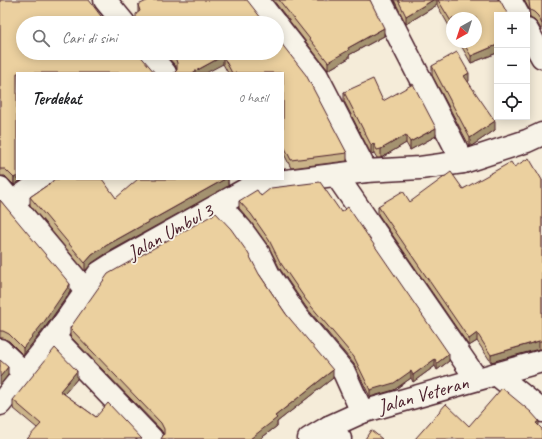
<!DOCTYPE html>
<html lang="id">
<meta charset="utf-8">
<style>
body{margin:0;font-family:Caveat,sans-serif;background:#f6f6f6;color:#202124}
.controls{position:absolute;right:12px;top:12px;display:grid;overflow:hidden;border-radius:0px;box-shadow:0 2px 10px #0003}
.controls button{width:36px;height:36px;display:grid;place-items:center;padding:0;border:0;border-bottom:1px solid #e0e0e0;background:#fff;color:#202124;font:20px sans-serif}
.compass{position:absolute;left:446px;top:12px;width:36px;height:36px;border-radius:50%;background:#fff;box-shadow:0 2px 10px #0003;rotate:219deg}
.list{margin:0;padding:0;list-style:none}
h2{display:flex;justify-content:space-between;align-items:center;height:52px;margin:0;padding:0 16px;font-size:17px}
h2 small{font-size:13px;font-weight:400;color:#757577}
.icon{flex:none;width:22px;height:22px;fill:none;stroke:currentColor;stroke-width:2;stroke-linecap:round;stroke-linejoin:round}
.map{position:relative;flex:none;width:542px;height:439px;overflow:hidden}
.search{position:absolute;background:#fff;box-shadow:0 2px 10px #0003;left:16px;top:16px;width:268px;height:44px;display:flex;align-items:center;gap:10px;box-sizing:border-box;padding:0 14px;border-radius:22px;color:#757577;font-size:15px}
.panel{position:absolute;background:#fff;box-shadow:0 2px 10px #0003;left:16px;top:72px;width:268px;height:108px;border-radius:0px}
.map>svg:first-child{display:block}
</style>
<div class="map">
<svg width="542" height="439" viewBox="0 0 542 439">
<rect width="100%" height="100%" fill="#f5ecd9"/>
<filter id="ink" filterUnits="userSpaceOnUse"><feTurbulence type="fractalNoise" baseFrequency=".025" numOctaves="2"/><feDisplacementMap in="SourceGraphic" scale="8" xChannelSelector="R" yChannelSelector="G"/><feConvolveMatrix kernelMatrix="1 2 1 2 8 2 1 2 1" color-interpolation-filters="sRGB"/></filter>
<g filter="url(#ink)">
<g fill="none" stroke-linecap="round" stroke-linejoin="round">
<defs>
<g id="street">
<path d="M105 0 124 23"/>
<path d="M257 0 275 23"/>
<path d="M380 0 463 162"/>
<path d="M510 0 518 15"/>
<path d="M277 25 317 76 366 171"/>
<path d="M527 30 542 57"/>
<path d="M148 53 165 73"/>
<path d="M336 175 476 378"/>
<path d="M0 188 86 291"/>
<path d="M12 202 45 179"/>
<path d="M218 204 241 229 259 254 269 275 296 315 344 372 362 412"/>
<path d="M54 337 152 439"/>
<path d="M0 350 25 374"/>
<path d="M496 374 542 411"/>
<path d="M0 404 54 337 99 273 113 264 254 185 366 171 420 168 463 162 527 141 542 134"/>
<path d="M329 427 340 439"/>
</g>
<path id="secondary" d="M309 439 329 427 362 412 542 361"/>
</defs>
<use href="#street" stroke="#4a1f2b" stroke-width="25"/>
<use href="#secondary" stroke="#4a1f2b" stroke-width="25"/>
<use href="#street" stroke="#f7f3e8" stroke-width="22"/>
<use href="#secondary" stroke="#f7f3e8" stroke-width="22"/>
</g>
<g fill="#cab389" stroke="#4a1f2b">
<path d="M0 0 17 73 14 185 5 176H0Z"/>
<path d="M273 0H370L384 36 349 55V58L328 70Z"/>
<path d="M394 0H500L497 15V53L471 63 459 42H476L452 18V31L437 5 406 24Z"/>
<path d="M524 0H542V31L538 24 534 20 530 18 529 9Z"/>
<path d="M138 5 265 23 136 20 138 13Z"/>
<path d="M164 53H277L347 153V161L291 168 283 152V73H228L223 64 177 70 175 65Z"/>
<path d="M432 66 469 81 468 82 495 130 470 147 432 75Z"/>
<path d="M344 92 383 101 436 136 410 150 406 143 381 158H377L374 153 371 154 344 101Z"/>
<path d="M514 167 542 180V349H539L491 362 477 341 469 346 378 214V206L410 202 463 189Z"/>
<path d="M228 179V186L107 253 92 263 85 271 30 205V197L52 182 116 198Z"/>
<path d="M261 196 341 212 449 361 437 370 435 366 413 382 411 378 394 390 370 397 354 364 306 307 280 269 269 247 251 222 239 208V201Z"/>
<path d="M0 200 70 292 44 329 23 355 9 341 3 338H0Z"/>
<path d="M259 274 286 314 333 378 277 422V426L260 439H161L164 435 161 430 70 336V328Z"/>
<path d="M77 379 64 394 96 417 142 439 37 428 13 408V400Z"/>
</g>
<g fill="#a4926f" stroke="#4a1f2b">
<path d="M433 0H437V5L406 24V16Z"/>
<path d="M384 28V36L349 55V58L328 70V62L348 48Z"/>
<path d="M497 45V53L471 63V56Z"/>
<path d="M223 56V64L206 73H192Z"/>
<path d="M469 73V81L464 84V76Z"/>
<path d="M495 121V130L470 147V138Z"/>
<path d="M436 128V136L410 150V142Z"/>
<path d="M406 135V143L381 158V149Z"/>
<path d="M374 144V153L371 154V145Z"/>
<path d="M17 176V179H23L14 185V178Z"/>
<path d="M225 179H228V186L107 253 92 263 85 271V263L92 255 107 245Z"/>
<path d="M70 284V292L44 329 23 355V348Z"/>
<path d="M477 333V341L469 346V339Z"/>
<path d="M539 341V349L491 362V355Z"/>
<path d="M449 354V361L437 370V363Z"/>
<path d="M435 359V366L413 382V375Z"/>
<path d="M8 367V375L0 385V377Z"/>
<path d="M333 370V378L277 422V426L260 439H250L275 416Z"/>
<path d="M77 371V379L60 399V391Z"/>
<path d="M411 371V378L394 390 370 397V390Z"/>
<path d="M539 421V428L536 423Z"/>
</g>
<g fill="#ebd09f" stroke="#4a1f2b">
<path d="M0 0H89L106 23H23V53H138L155 73H17V176L14 178 5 169H0Z"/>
<path d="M149 0H247L265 23H133L136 20V14L140 11 138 5Z"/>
<path d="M279 0H370L384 28 348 48 349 50 328 62Z"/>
<path d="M398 0H433L406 16Z"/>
<path d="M438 0H500L507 13 509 15H497V45L471 56 463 42H476V18H452V23Z"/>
<path d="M528 0H542V24L538 16 534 12 530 10 529 1Z"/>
<path d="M277 38 306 75 347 153 291 160 283 144V73H232L223 56 192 73H174L177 70V63L175 57 171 53H277Z"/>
<path d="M457 52 469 73 464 76 495 121 470 138 432 66Z"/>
<path d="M373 79 383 101 413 84 436 128 410 142 406 135 381 149 377 150 374 144 371 145 344 92Z"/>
<path d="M529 158 542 180V341H539L491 355 477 333 469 339 378 206 403 191 410 202 451 172 463 189 511 162 514 167Z"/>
<path d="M54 179H102L116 198 138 179H225L107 245 92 255 85 263 30 197 52 182Z"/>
<path d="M320 182 341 212 348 207 449 354 437 363 435 359 413 375 411 371 394 383 370 390 354 357 306 300 280 262 269 240 251 214 239 201 257 190 261 196 271 188Z"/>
<path d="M0 200 70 284 44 322 23 348 9 334 3 331H0Z"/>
<path d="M216 213 231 229 248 253 259 274 286 314 333 370 275 416 277 418 250 439H161L164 434V429L161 423 70 328 108 274Z"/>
<path d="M55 348 77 371 60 391 96 417 108 403 142 439H27L41 424 13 400Z"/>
<path d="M0 360 8 367 0 377Z"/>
<path d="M502 388 531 412 539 421 536 423 542 429V439H415L446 404 469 426Z"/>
<path d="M371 430 382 439H365Z"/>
</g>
</g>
<g text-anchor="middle" stroke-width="3.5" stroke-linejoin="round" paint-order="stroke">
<g font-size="20" fill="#4a1f2b" stroke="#f7f3e8">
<text transform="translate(170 231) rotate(-29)" y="7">Jalan Umbul 3</text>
<text transform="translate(423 394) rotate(-16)" y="7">Jalan Veteran</text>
</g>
</g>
</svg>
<div class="controls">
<button>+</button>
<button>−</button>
<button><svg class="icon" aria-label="locate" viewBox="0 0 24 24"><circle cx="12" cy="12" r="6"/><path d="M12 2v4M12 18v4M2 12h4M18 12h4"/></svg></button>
</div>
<svg class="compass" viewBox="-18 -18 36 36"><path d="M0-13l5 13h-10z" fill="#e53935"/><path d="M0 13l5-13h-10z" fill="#757577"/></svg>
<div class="search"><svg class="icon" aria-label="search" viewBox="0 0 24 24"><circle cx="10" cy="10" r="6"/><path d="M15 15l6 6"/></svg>Cari di sini</div>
<section class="panel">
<h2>Terdekat<small>0 hasil</small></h2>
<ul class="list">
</ul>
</section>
</div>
